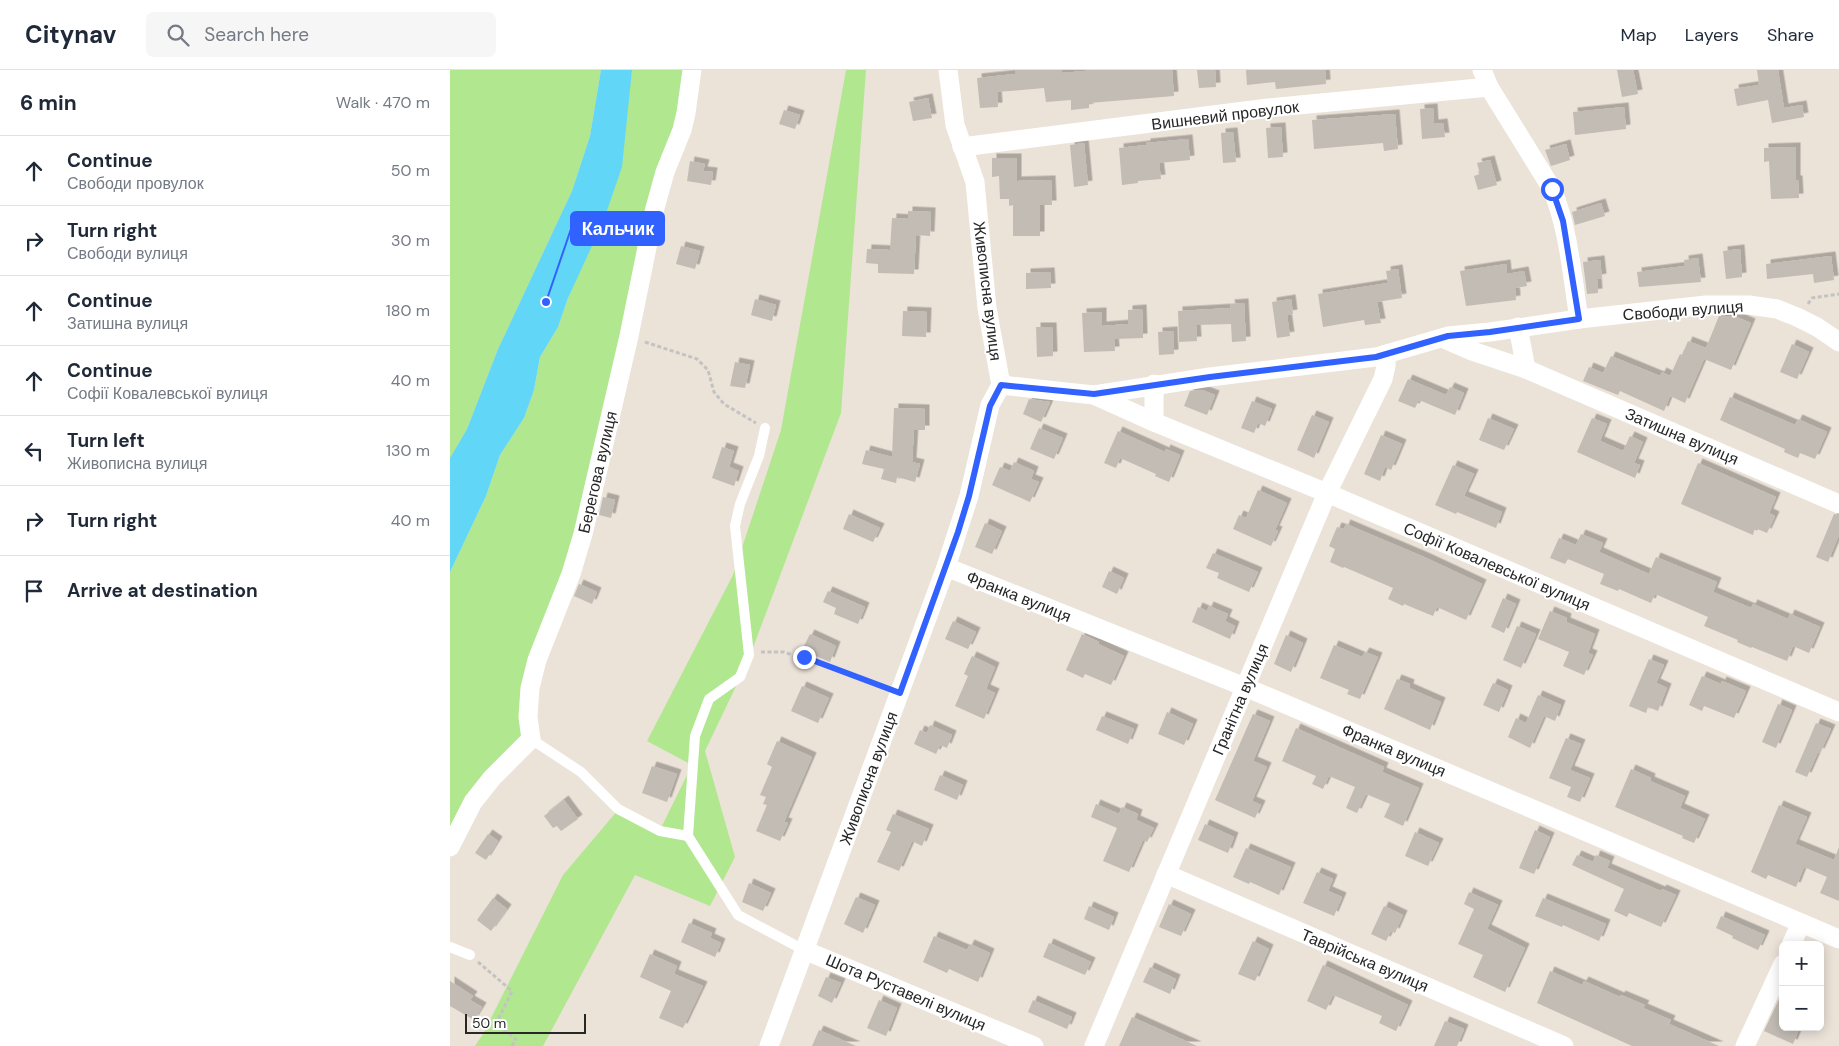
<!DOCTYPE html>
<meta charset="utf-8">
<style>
body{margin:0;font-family:"DM Sans",sans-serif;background:#f6f6f7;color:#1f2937}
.controls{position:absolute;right:15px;bottom:15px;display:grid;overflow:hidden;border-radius:8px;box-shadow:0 2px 12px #0003}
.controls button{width:45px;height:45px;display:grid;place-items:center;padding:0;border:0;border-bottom:1px solid #e0e1e3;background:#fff;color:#1f2937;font:25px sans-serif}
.scale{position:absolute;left:15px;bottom:12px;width:121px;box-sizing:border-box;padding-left:5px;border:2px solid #272727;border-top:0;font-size:14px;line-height:18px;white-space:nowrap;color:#272727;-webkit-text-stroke:4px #fff;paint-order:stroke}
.stop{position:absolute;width:15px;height:15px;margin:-11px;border:4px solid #3161ff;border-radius:50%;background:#fff}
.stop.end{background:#3161ff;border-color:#fff;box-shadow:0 1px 5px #0008}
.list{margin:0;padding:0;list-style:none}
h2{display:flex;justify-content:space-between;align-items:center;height:65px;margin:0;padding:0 20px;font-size:21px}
h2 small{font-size:16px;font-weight:400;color:#747a83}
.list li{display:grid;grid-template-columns:32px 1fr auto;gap:15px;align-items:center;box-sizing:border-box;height:70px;padding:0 20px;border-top:1px solid #e0e1e3}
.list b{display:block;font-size:19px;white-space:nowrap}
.list p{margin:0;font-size:16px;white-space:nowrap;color:#747a83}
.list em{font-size:16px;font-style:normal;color:#747a83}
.icon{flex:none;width:28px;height:28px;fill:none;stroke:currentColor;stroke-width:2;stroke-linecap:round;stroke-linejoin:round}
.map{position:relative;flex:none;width:1389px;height:976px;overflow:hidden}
header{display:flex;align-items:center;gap:30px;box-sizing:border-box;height:70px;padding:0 25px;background:#fff;border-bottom:1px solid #e0e1e3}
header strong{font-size:24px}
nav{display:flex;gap:28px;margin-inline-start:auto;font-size:18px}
.search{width:350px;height:45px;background:#f6f6f7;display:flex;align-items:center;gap:12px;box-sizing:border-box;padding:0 18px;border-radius:8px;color:#747a83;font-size:19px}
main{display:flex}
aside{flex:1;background:#fff}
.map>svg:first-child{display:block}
</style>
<header>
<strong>Citynav</strong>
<div class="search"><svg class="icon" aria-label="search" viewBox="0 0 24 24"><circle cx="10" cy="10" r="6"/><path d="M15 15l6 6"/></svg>Search here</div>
<nav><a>Map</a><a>Layers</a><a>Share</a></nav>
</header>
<main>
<aside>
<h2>6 min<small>Walk · 470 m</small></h2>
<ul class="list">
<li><svg class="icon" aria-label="ahead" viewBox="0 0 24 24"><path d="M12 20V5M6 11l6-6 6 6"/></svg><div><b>Continue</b><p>Свободи провулок</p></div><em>50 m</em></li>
<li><svg class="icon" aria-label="right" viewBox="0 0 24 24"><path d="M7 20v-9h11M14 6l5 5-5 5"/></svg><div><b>Turn right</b><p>Свободи вулиця</p></div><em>30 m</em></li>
<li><svg class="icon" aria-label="ahead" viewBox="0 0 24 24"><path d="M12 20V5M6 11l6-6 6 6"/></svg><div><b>Continue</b><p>Затишна вулиця</p></div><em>180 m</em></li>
<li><svg class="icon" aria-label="ahead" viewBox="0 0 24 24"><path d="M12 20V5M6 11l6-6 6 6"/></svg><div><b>Continue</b><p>Софії Ковалевської вулиця</p></div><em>40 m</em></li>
<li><svg class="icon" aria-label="left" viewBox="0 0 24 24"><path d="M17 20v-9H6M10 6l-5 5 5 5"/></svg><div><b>Turn left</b><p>Живописна вулиця</p></div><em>130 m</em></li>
<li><svg class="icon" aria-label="right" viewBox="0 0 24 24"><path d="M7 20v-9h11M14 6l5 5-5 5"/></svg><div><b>Turn right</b></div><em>40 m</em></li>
<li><svg class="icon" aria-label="arrive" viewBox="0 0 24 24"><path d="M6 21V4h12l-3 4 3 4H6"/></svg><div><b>Arrive at destination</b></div></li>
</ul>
</aside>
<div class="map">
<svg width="1389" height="976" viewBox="0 0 1389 976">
<defs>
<filter id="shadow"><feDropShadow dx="4.5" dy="-4.5" stdDeviation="0" flood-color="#0004"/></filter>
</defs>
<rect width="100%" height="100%" fill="#ebe2d8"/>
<g fill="#b1e78f">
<path d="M0 0H151L140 66 122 121 48 279 17 359 0 388Z"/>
<path d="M182 0H242L133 464 87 590 81 669 0 777V502L36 426 50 385 74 348 84 320 90 287 108 257 118 228 179 20Z"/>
<path d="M396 0H416L391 343 298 591 255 681 285 787 260 836 185 805 93 976H25L33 964 113 805 168 740 210 760 242 695 197 671 283 505 331 360Z"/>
</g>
<path fill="#62d6f6" d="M151 0H182L172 97 153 152 118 228 108 257 90 287 84 320 74 348 50 385 36 426 0 502V388L17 359 48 279 122 121 140 66Z"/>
<g fill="#c2bcb5" filter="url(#shadow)">
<path d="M565 0H611L612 3 646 0H722L724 26 639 33V38L621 40V30L596 32 594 18 547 22 548 37 530 38 527 8 565 4Z"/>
<path d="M747 0H765L766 17 749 18Z"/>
<path d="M796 0H875L876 14 826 19 825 12 797 15Z"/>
<path d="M1167 0H1183L1188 24 1172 27Z"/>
<path d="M1307 0H1328L1334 38 1352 35 1354 47 1322 53 1318 30 1287 36 1284 19 1309 15Z"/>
<path d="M478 28 482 48 463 51 459 32Z"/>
<path d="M1174 37 1176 59 1125 65 1123 42Z"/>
<path d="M983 38 984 54 993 53 995 67 972 69 970 39Z"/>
<path d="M334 40 350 45 345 59 329 54Z"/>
<path d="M945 44 948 79 934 81 933 73 864 79 862 50Z"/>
<path d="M831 57 833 87 818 88 816 58Z"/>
<path d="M783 62 786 92 773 93 771 63Z"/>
<path d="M738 69 740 90 709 93 711 109 688 111V113L672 115 669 78 696 75V73Z"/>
<path d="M634 73 638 115 624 117 620 75Z"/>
<path d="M1116 74 1120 90 1101 96 1095 80Z"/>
<path d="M1346 77V110H1348L1349 128 1321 129 1319 91 1314 92V78Z"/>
<path d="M542 88H567V111L601 110 602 135H590V166H563V135L559 136V129H550L549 106 542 107Z"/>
<path d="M1040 90 1047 115 1028 120 1024 106 1030 104 1027 93Z"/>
<path d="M240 91 255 94 253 101 263 102 261 115 237 111Z"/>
<path d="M1151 133 1155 146 1125 155 1122 142Z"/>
<path d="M458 141 481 142 480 166 466 165 464 204 428 203V194L416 193 417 179 440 180 442 148 458 149Z"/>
<path d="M231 176 250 181 245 199 226 194Z"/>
<path d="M1290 179 1292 207 1276 209 1273 181Z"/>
<path d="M1381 186 1384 210 1364 213 1363 204 1317 209 1316 194Z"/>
<path d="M1248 188 1251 212 1189 217 1187 202 1235 196 1234 190Z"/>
<path d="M1150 190 1152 208 1147 209 1148 223 1137 224 1133 192Z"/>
<path d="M1056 194 1057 204 1074 201 1077 216 1065 218 1066 230 1016 236 1010 201Z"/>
<path d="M948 199 952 228 927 232 931 253 915 255 914 250 873 257 868 224 938 213 936 201Z"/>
<path d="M600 202 601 218 576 219V203Z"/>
<path d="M305 229 326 235 322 251 301 245Z"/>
<path d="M841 229 843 244 837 245 840 266 827 268 822 232Z"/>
<path d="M794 233 796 271 782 272 781 254 746 255 747 271 729 272 728 241 781 238 780 234Z"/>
<path d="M692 239 693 268 664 269 665 281 634 282 632 243 652 242V256L678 254V240Z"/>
<path d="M453 241 477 242 476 267 452 266Z"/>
<path d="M1269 246H1284L1301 253 1281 300 1254 289 1235 333 1220 326 1214 341 1170 321 1168 325 1133 311 1139 297 1153 303 1161 286 1210 306 1212 302 1220 306 1230 284 1232 285 1238 271 1256 278Z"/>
<path d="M586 257H602L603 286 587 287Z"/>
<path d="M723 261 724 284 709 285 708 262Z"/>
<path d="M1342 274 1359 282 1347 309 1330 302Z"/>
<path d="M285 292 300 295 295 318 280 316Z"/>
<path d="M958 309 996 325 1000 317 1014 323 1005 345 969 330 965 338 948 331Z"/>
<path d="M752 320 765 325 757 345 734 336 740 321Z"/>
<path d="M1280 327 1345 355 1348 349 1377 362 1365 389 1350 383 1348 388 1334 382 1335 379 1270 350Z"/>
<path d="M579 329 600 332 591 352 573 344Z"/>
<path d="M802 331 822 339 815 356 808 353 804 363 791 358Z"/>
<path d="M444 338 475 339V360H464L462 392 470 394 465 412 447 407 446 413 431 409 434 399 412 394 416 380 442 387Z"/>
<path d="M862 345 879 352 864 388 847 380Z"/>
<path d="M1038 348 1064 359 1054 380 1029 370Z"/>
<path d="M1142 348 1157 354 1150 371 1173 381 1180 366 1193 372 1184 393 1190 395 1185 408 1127 382Z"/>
<path d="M589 358 613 368 604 389 580 379Z"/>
<path d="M668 361 715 382 716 379 730 385 719 412 705 406 706 404 670 388 666 398 654 393Z"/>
<path d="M931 365 952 374 941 400 935 397 930 411 914 404Z"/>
<path d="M272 377 284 381 279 397 289 401 284 416 262 408Z"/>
<path d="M564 392 584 401 581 409 589 412 580 432 542 415 550 397 560 401Z"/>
<path d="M1248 393 1326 427 1319 443 1325 446 1317 463 1305 458 1303 465 1231 434Z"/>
<path d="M1003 395 1024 404 1014 426 1052 442 1046 458 1007 442 1006 444 985 435Z"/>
<path d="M808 420 837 433 825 460 828 461 821 476 783 459 789 445 796 448Z"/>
<path d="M153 427 165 430 161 448 149 445Z"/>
<path d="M399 444 430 458 423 472 393 459Z"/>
<path d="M1384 444 1389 445V465L1378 492 1366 487Z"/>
<path d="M535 453 552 461 542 484 525 477Z"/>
<path d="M896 454 974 487 1032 514 1016 550 987 537 983 546 954 534 953 536 938 529 943 518 894 497 893 498 880 492 885 479 879 476 887 457 894 459Z"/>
<path d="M1131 464 1153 473 1149 482 1199 504 1206 487 1267 512 1263 522 1301 538 1303 534 1338 549 1340 544 1370 557 1359 583 1343 576 1337 591 1302 577 1301 578 1287 572 1288 570 1254 556 1258 547 1205 524 1201 533 1169 519 1168 521 1150 514 1154 504 1118 489 1115 494 1100 488 1109 468 1126 475Z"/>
<path d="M763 483 808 502 799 522 767 508 769 503 756 498Z"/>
<path d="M659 501 674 508 667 524 652 517Z"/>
<path d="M129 514 147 522 142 534 124 526Z"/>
<path d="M378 521 415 537 408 554 384 544 386 538 373 532Z"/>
<path d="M1053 528 1066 534 1054 563 1041 557Z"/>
<path d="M759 536 778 544 775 551 785 556 780 569 742 552 748 537 757 541Z"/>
<path d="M1100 541 1117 548 1116 552 1145 564 1138 583 1143 585 1134 605 1113 596 1119 582 1088 569Z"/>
<path d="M503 551 526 562 518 579 495 569Z"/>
<path d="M1067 556 1086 564 1071 598 1053 590Z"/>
<path d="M360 564 386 576 380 592 352 580Z"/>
<path d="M632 564 649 572 648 574 674 586 661 615 635 604 633 608 616 600Z"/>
<path d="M836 565 853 573 841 602 824 594Z"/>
<path d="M884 575 912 587 915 582 928 587 910 629 897 624 899 620 870 608Z"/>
<path d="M522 586 545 597 536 619 545 623 534 649 505 636 518 606 514 604Z"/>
<path d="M1199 589 1214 595 1206 613 1217 618 1208 641 1198 637 1196 643 1179 636Z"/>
<path d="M1252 606 1271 614 1272 611 1296 621 1284 648 1254 636 1252 641 1239 635Z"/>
<path d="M947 609 960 614 959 618 991 632 980 660 934 639Z"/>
<path d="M1043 613 1058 620 1049 642 1033 635Z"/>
<path d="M352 616 379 628 368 653 341 641Z"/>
<path d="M1088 625 1111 635 1105 651 1094 646 1080 678 1058 667 1066 648 1076 653Z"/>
<path d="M1328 634 1342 640 1326 678 1312 672Z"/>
<path d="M717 642 743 654 734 675 708 664Z"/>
<path d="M803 644 820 651 803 691 817 697 802 731 811 735 805 748 765 730Z"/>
<path d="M652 646 684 659 678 674 646 660Z"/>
<path d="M1366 653 1381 659 1370 683 1368 682 1357 707 1345 702Z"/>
<path d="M480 655 502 665 497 678 490 675 486 684 464 674 470 660 477 663Z"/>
<path d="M846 658 934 697 932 702 969 718 953 756 934 747 940 734 916 724 907 743 896 738 905 717 879 706 873 719 862 714 866 706 832 691Z"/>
<path d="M1116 668 1131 674 1120 700 1140 708 1130 732 1117 727 1121 717 1099 708Z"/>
<path d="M327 671 362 687 334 752 338 753 330 771 306 761 317 735 313 734 316 727 310 725 322 697 317 694Z"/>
<path d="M202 696 227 704 217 732 192 723Z"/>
<path d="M1181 699 1201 708 1200 711 1235 726 1230 738 1255 749 1244 773 1232 768 1233 766 1165 737Z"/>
<path d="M490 705 513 715 507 730 484 720Z"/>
<path d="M114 730 128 749 111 761 107 756 103 758 94 746Z"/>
<path d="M646 734 669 744 672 737 688 744 686 750 704 758 697 772 693 770 679 802 653 791 667 758 641 747Z"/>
<path d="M1329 735 1357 747 1345 774 1384 790 1389 777V831L1370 823 1377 807 1354 797 1346 817 1318 805 1316 809 1301 802Z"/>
<path d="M443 744 479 759 472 776 462 771 449 801 427 792 441 762 436 760Z"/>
<path d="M755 754 784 767 778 783 748 770Z"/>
<path d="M1085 760 1100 767 1084 804 1069 798Z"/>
<path d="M965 762 989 773 978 796 955 786Z"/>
<path d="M38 764 48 771 36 790 25 783Z"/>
<path d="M796 778 841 797 829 825 800 812 799 814 783 807Z"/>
<path d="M1127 785 1143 792 1146 785 1160 791 1157 798 1211 821 1212 819 1226 825 1211 857 1179 843 1177 847 1164 841 1174 819 1122 795Z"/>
<path d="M867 802 883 809 878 821 892 827 884 846 853 833Z"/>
<path d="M299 813 321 823 313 841 292 832Z"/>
<path d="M1019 822 1048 835 1037 859 1075 878 1055 922 1023 907 1033 885 1008 874 1024 839 1014 834Z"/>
<path d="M406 827 425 835 413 863 394 854Z"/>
<path d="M43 828 57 839 41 861 27 850Z"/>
<path d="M1093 828 1156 854 1149 871 1113 855 1112 857 1085 846Z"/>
<path d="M719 834 741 844 731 866 709 857Z"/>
<path d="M639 836 664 847 659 860 634 849Z"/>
<path d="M934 836 953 845 945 863 941 861 936 871 921 864Z"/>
<path d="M1271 846 1315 865 1308 880 1282 868 1283 866 1266 858Z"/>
<path d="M239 853 262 863 260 868 271 873 265 887 231 872Z"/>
<path d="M484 866 517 880 520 874 540 883 528 912 499 899 497 903 473 892Z"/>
<path d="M803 871 819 879 805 911 788 904Z"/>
<path d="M599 873 641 892 635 905 593 887Z"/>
<path d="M200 884 227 896 224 904 253 916 233 958 209 948 221 921 190 907Z"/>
<path d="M873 895 958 935 946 961 929 953 932 946 883 925 876 940 857 931Z"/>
<path d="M700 897 726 909 720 924 693 912Z"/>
<path d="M1100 901 1132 915 1134 911 1170 927 1171 925 1195 935 1193 938 1221 950 1219 954 1269 976H1182L1087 933Z"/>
<path d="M376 907 391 913 382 933 368 926Z"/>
<path d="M0 911 23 926 20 930 32 937 24 950 0 936Z"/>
<path d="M1333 921V957H1350L1343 974 1314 961Z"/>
<path d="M429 930 447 938 436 966 417 958Z"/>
<path d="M583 930 622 947 617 959 578 942Z"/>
<path d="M682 947 700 955 747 976H669Z"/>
<path d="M995 951 1014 959 1007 976H984Z"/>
<path d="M369 960 406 976H362Z"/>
</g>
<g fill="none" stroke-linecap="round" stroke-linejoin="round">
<g stroke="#c3c3c3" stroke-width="3" stroke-dasharray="4 2.5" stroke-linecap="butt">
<path d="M1358 234 1362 228 1389 224"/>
<path d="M195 272 247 289 258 300 264 322 274 334 306 353"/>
<path d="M311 582H334L434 617"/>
<path d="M28 892 62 921 46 954 66 969 62 976"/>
</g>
<g stroke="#fff" stroke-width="10">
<path d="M315 358 309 386 290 434 285 456 299 585 290 607 259 629 245 666 238 766 288 845 354 880"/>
<path d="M81 669 131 702 168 739 210 761 238 766"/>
<path d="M0 877 20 885"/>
</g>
<g stroke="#fff" stroke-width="19">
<path d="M1032 0 1039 17 1102 119C1119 160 1122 206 1129 249"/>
<path d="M512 77 818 38 1039 17"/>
<path d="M992 268 1022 281 1076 299 1068 257"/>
<path d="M1076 299 1389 434"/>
<path d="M551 315 644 325 704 352V314"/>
<path d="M644 325 760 307 926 287 998 266 1040 262 1129 249 1256 235H1299L1327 239 1347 247 1367 257 1389 272"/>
<path d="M704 352 877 423 1389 642"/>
<path d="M496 497 795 617 1389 869"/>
<path d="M0 777 23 732 42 708 81 669 78 647 80 618 87 590 121 504 133 464 179 266 205 138 215 102 232 60 236 43 242 0"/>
<path d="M716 804 1114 976"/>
<path d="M1341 875 1351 853"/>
<path d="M354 880 584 976"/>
<path d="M319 976 496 497 519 426 540 335 551 315 537 238 525 112 505 55 498 0"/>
<path d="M644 976 877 423 933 309 936 296V284"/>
<path d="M1295 976 1333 894"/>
</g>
</g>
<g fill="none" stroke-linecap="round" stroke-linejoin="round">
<path stroke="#3161ff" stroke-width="6" d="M354 587 450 623 508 462 519 426 540 336 551 315 644 324 760 307 926 287 998 266 1040 262 1129 249 1113 151 1102 119"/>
</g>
<g text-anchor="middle" stroke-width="4" stroke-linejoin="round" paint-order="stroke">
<g font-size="16" fill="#272727" stroke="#fff">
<text transform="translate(775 45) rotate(-7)" y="6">Вишневий провулок</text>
<text transform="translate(538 221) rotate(83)" y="6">Живописна вулиця</text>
<text transform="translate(1233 240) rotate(-4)" y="6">Свободи вулиця</text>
<text transform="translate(1232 366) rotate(23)" y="6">Затишна вулиця</text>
<text transform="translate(147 402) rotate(-77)" y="6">Берегова вулиця</text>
<text transform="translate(1047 496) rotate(23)" y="6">Софії Ковалевської вулиця</text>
<text transform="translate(569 526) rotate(22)" y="6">Франка вулиця</text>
<text transform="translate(790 629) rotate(-67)" y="6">Гранітна вулиця</text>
<text transform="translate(944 680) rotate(23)" y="6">Франка вулиця</text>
<text transform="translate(418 708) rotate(-70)" y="6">Живописна вулиця</text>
<text transform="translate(915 890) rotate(23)" y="6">Таврійська вулиця</text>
<text transform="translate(456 922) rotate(23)" y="6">Шота Руставелі вулиця</text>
</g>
</g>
<path fill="none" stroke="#3161ff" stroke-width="2" d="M96 232L121 159"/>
<circle fill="#3161ff" stroke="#fff" stroke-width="2" cx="96" cy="232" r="5"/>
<rect fill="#3161ff" stroke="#3161ff" stroke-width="2" x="121" y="142" width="93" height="33" rx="5"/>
<g font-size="18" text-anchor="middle" font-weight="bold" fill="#fff">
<text x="168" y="165">Кальчик</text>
</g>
</svg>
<div class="controls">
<button>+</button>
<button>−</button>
</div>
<div class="scale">50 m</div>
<div class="stop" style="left:1102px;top:119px"></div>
<div class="stop end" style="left:354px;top:587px"></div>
</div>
</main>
